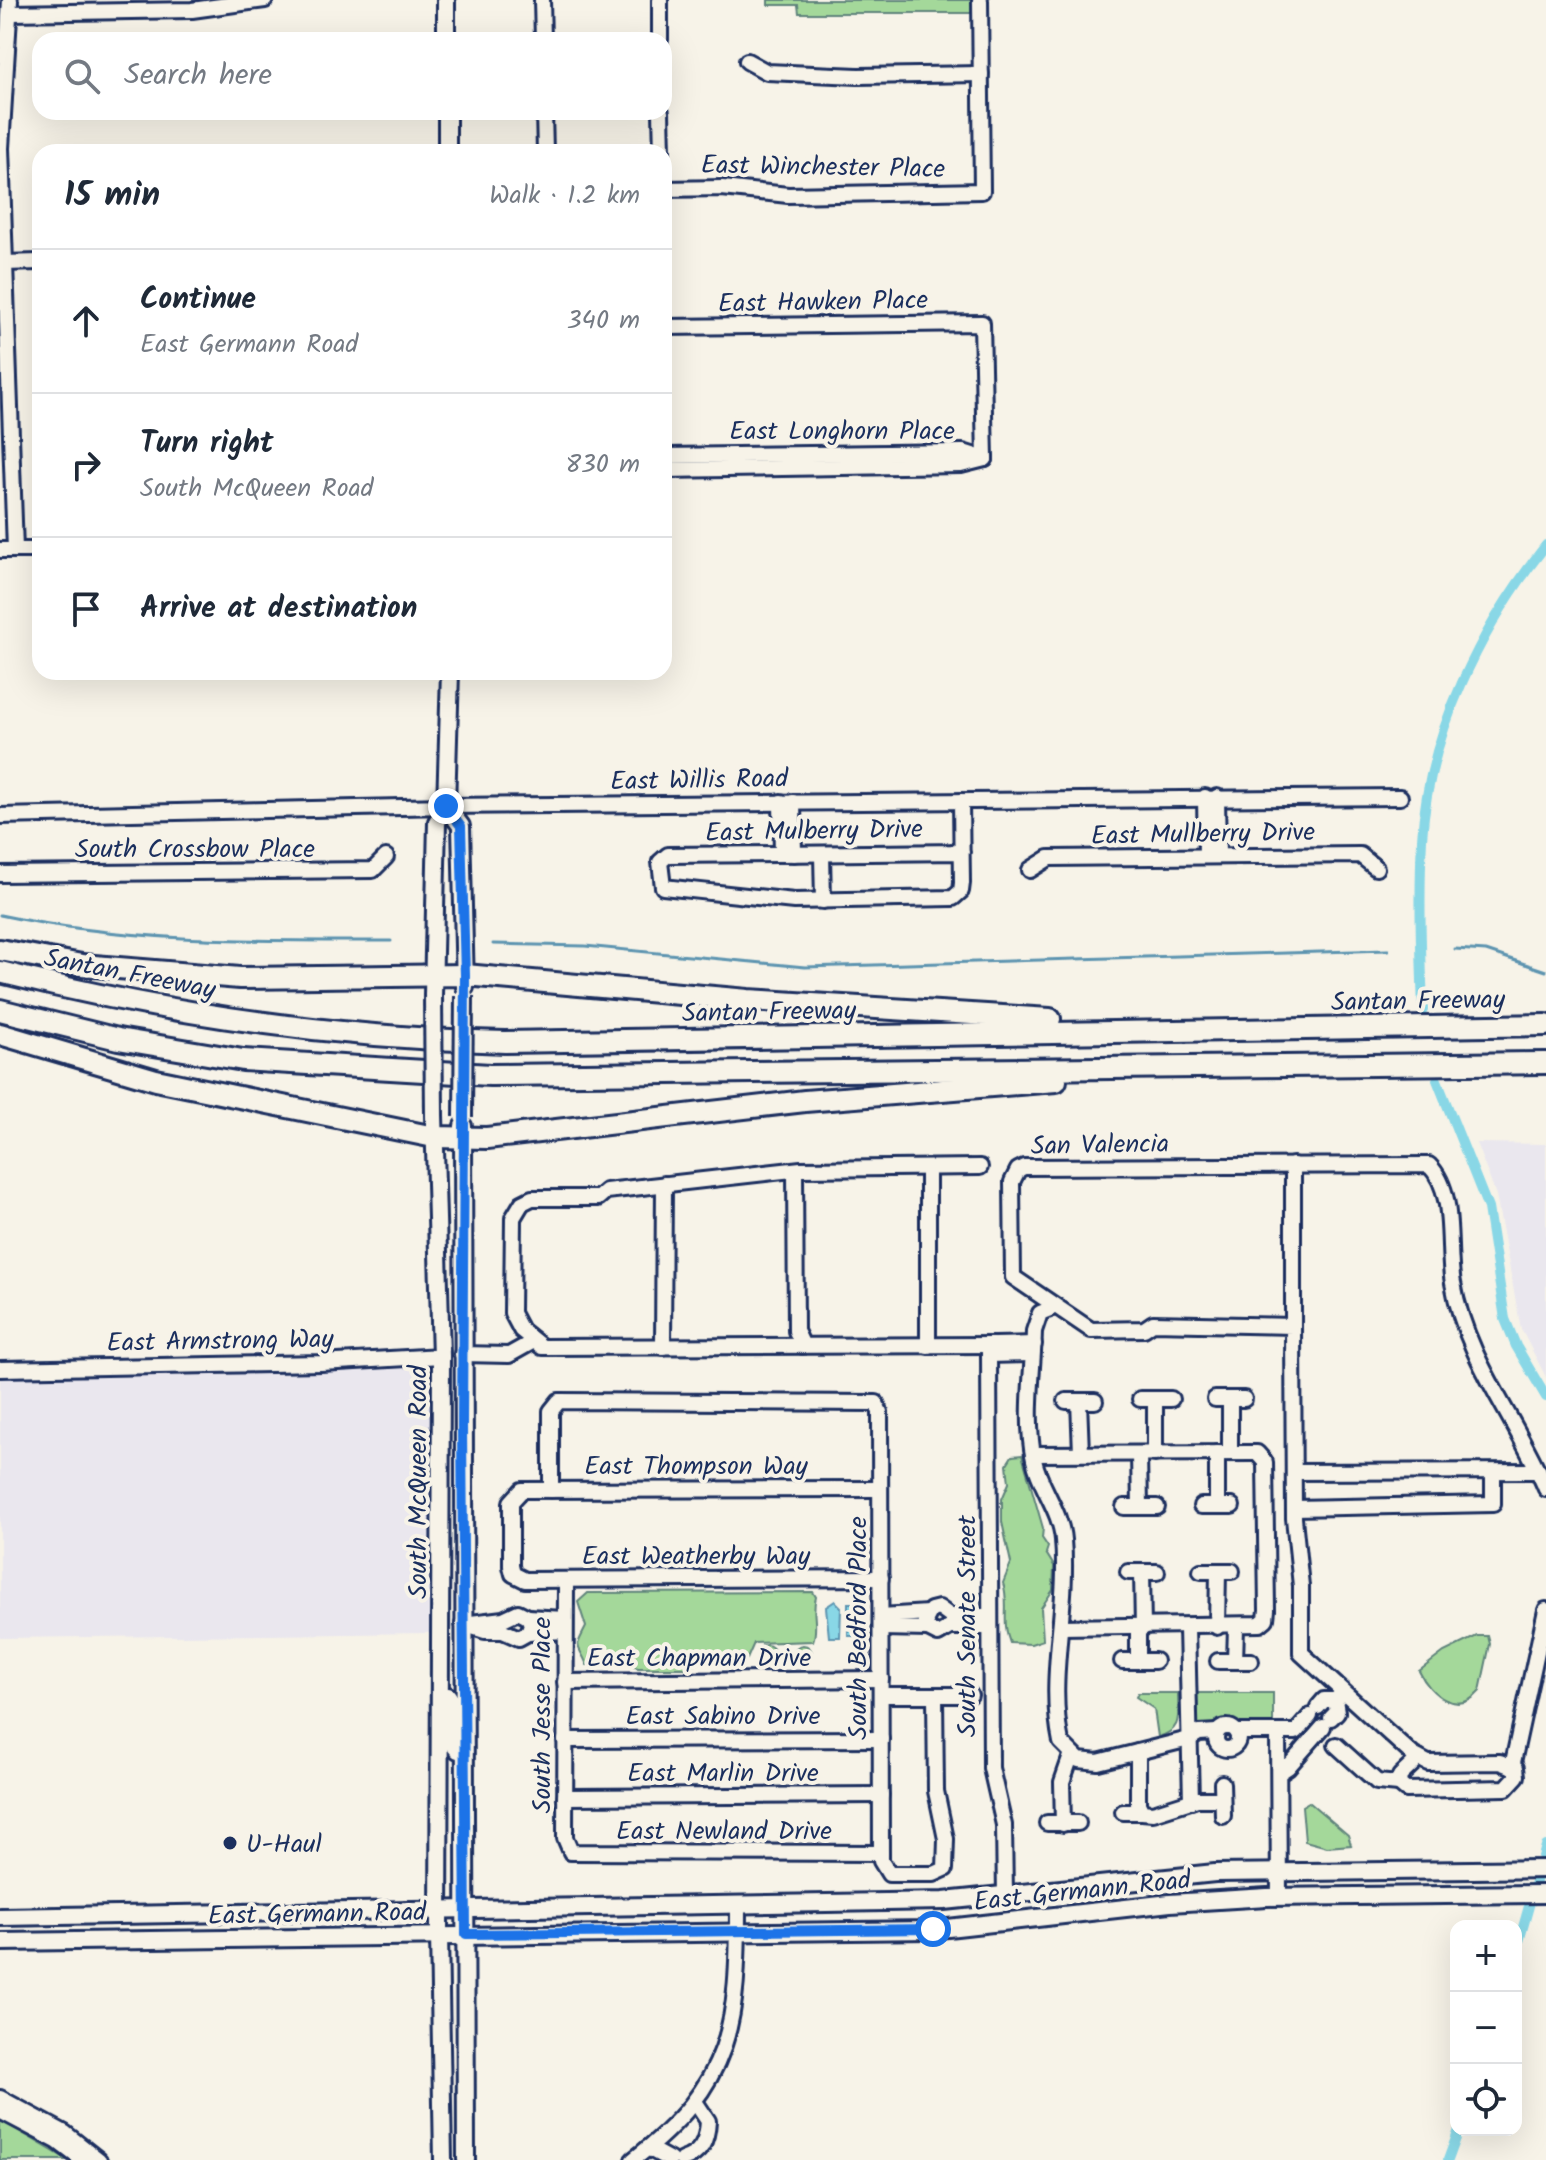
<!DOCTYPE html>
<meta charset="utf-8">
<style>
body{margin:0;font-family:Kalam,sans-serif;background:#f2f2f3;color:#1f2937}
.controls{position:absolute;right:24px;bottom:24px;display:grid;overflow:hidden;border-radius:16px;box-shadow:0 8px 32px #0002}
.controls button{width:72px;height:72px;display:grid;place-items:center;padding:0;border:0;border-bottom:2px solid #e0e1e3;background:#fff;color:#1f2937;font:40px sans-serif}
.stop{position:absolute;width:24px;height:24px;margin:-18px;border:6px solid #1a73e8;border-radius:50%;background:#fff}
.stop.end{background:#1a73e8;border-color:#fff;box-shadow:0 2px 8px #0008}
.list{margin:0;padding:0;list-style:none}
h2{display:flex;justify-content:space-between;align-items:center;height:104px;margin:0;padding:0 32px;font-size:34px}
h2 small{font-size:26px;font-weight:400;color:#747a83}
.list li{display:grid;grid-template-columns:52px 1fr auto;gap:24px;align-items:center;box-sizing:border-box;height:144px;padding:0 32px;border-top:2px solid #e0e1e3}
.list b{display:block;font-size:30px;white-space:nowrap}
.list p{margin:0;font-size:26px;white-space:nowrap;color:#747a83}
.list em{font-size:26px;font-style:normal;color:#747a83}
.icon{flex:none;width:44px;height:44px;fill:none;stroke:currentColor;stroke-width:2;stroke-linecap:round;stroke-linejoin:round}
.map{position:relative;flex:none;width:1546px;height:2160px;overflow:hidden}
.search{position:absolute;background:#fff;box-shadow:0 8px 32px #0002;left:32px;top:32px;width:640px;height:88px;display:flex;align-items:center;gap:20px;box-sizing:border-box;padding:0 28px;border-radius:24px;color:#747a83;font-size:30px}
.panel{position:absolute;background:#fff;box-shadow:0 8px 32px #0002;left:32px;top:144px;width:640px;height:536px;border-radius:24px}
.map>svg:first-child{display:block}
</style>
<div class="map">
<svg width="1546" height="2160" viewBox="0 0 1546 2160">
<rect width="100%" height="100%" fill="#f7f3e8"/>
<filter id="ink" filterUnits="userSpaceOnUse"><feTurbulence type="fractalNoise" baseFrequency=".0125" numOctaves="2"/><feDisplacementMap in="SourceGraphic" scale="16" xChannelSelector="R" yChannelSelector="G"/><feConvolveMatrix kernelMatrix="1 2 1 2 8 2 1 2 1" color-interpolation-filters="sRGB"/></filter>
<g filter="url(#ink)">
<g fill="#eae7ee">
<path d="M1476 1143 1546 1144V1377L1521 1329 1496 1195Z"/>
<path d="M419 1367 430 1381V1633L0 1638V1374Z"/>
</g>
<g fill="#a4d89a" stroke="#60847c" stroke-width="2">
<path d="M768 0H980V13H799L798 5H768Z"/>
<path d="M1022 1455 1043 1528 1042 1538 1048 1547 1046 1553 1054 1566 1053 1590 1041 1608 1043 1640 1031 1644 1010 1643C1001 1622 1010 1603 1003 1583L1011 1563 1002 1522V1499L1009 1483 1007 1464 1012 1456Z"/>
<path d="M813 1592 816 1597C811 1613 819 1626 813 1641L754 1643 747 1659 704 1661 687 1668H638L617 1661 612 1665H587C578 1642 573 1652 586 1627L578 1602 588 1593Z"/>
<path d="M1477 1636H1488L1490 1644 1480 1691C1458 1717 1430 1695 1419 1671L1444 1652Z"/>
<circle cx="766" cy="1654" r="9"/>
<circle cx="803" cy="1654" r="9"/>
<path d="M1138 1693H1178C1178 1716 1183 1730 1158 1737L1154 1709 1136 1697Z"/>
<path d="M1197 1693H1273V1727H1244L1229 1719 1207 1728 1198 1727Z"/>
<path d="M1309 1802 1348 1835 1351 1845 1327 1847 1305 1841 1302 1806Z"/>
<path d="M0 2120 68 2160H0Z"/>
</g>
<g fill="#89d7e6" stroke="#5d94b0" stroke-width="2">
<path d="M835 1601 841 1607 840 1637H829L826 1607Z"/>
<rect x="848" y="1603" width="8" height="33"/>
</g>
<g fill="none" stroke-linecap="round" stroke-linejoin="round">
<g stroke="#5d94b0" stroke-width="3">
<path d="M0 915C130 943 259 941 391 941"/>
<path d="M493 944 585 946 805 967 1388 950"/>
<path d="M1455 949 1486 951 1546 971"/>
</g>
<g stroke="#89d7e6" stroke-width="10">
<path d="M1423 1010C1421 954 1419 896 1422 839 1428 733 1481 627 1546 545"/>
<path d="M1437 1080 1488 1208 1505 1319 1516 1346 1546 1397"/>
<path d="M1516 1952 1546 1846"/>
<path d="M1448 2160 1459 2130"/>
</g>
<defs>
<g id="minor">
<path d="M10 0 1 148 15 550"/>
<path d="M542 0 543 40"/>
<path d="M660 0V40"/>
<path d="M10 13 192 10 265 0"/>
<path d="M747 61 767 72 858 76 981 74"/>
<path d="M544 112 545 152"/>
<path d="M661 112 662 152"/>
<path d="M664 189 722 188 788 195 982 191 980 0"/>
<path d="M3 263 40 262"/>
<path d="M664 327 982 323 985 459"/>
<path d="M664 456 963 452 985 459"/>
<path d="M664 470 961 465 985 459"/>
<path d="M0 550H40"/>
<path d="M1205 797 1206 856"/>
<path d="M1217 797 1218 856"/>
<path d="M961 801 962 883 961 891 953 898 794 901 663 887 660 862 668 855 962 852"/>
<path d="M781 802 782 854"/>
<path d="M793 802 794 854"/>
<path d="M0 816 446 806 1400 797"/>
<path d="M822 854 823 901"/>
<path d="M1030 870 1049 858 1360 855 1376 868"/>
<path d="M0 874 373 870 386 857"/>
<path d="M1293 1165V1326"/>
<path d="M980 1167 801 1169 606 1191 598 1198H532L522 1203 513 1218 512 1313 521 1330 542 1347 993 1345"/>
<path d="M928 1168V1346"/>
<path d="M795 1170 796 1331 803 1346"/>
<path d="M1050 1309 1040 1313 1034 1331C1033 1372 1025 1418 1034 1460 1040 1488 1061 1511 1063 1540 1069 1607 1047 1676 1061 1742L1079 1760 1098 1762 1189 1739 1199 1733 1217 1732"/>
<path d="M663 1347 664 1184"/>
<path d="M462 1354 509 1355 534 1341"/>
<path d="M989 1355 1032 1354"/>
<path d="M0 1369 321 1363 441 1356"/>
<path d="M1140 1399H1171"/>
<path d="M1215 1399H1244"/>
<path d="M1155 1400V1454"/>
<path d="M1230 1400V1453"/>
<path d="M1066 1401H1095"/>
<path d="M1079 1401 1081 1453"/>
<path d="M1217 1453V1506"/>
<path d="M1033 1454 1251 1453H1257L1265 1462 1267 1610 1266 1619 1260 1624 1061 1627"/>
<path d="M1139 1454 1140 1507"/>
<path d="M1294 1472 1539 1471"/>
<path d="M880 1489 522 1490 511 1502V1566L513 1574 525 1580 881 1578"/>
<path d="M551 1490V1411L559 1401 876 1403 880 1412 881 1861 889 1874H934L945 1869 946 1839 936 1791 935 1695"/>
<path d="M1201 1506H1232"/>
<path d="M1124 1507H1157"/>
<path d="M1294 1508 1493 1504V1472"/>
<path d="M1201 1571H1232"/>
<path d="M1128 1572H1157"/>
<path d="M1142 1572 1143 1628"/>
<path d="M566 1580 565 1838 571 1852 881 1853"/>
<path d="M518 1612 528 1617 531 1624 528 1633 519 1638 503 1631H485L463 1624 503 1619Z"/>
<path d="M881 1616 928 1613"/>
<path d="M990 1616H950L939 1608 931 1610 925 1621 928 1629 938 1634 950 1627H990"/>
<path d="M528 1617 565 1619"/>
<path d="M1187 1627 1191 1801"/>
<path d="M1217 1627 1218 1571"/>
<path d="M881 1628 929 1629"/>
<path d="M1138 1628V1661"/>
<path d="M528 1633 565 1631"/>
<path d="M1122 1661H1155"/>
<path d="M1218 1661H1251"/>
<path d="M1235 1661 1236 1627"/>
<path d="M565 1682 881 1679"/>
<path d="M881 1695H970"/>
<path d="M1318 1707 1324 1700H1335L1343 1693"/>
<path d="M1331 1718 1337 1712 1335 1700"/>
<circle cx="1227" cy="1738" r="11"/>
<path d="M1236 1732H1296L1310 1716"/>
<path d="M1278 1732 1279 1897"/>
<path d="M565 1740 881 1739"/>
<path d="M1336 1745 1377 1782 1399 1784"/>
<path d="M1138 1752V1804L1142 1812 1153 1813 1197 1799H1222"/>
<path d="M1419 1758 1400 1776 1399 1784 1406 1790 1506 1788 1517 1776 1516 1768 1500 1762 1428 1763 1413 1755 1301 1653V1586L1294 1518 1293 1326 1153 1323 1144 1329 1091 1330 1013 1277 1012 1182 1018 1170 1024 1167 1429 1165C1457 1193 1446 1247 1453 1283 1466 1360 1517 1419 1546 1489"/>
<path d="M1512 1767 1546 1610"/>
<path d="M1279 1773 1288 1767 1323 1727"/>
<path d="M1222 1783 1223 1816"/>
<path d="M565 1797 881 1795"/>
<path d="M1123 1812H1142"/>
<path d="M1047 1823H1078"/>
<path d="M1063 1824 1062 1782 1071 1756"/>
<path d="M1005 1896 1004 1825 991 1768 989 1352 995 1345 1034 1344"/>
<path d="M0 2098 65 2133 99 2160"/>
<path d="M0 2111 57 2141 82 2160"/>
<path d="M648 2148 670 2160"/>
<path d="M633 2160C733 2083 738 2024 738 1904"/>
<path d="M682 2160C701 2154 707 2141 708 2121L696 2103"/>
</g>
<g id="major">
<path d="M446 0V40"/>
<path d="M447 112V152"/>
<path d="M446 806 461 826 465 987"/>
<path d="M433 995 437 822 446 806 450 672"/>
<path d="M434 1115 441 1356 439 1934 443 2160"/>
<path d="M463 1126 466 2160"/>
<path d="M448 1696 452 1703 454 1745 458 1750"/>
<path d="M0 1917 944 1901 1215 1873 1546 1869"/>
<path d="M0 1942 930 1930 1170 1903 1267 1897 1546 1894"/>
</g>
<g id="highway">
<path d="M0 950 82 965 240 978 465 975 748 1000 1050 1019"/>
<path d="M0 972C166 1014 334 1038 505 1042L1546 1025"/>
<path d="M0 1010 118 1039 243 1060 490 1075 1546 1063"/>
<path d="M0 1034 156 1080 434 1137 487 1138 805 1101 1056 1081"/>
</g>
</defs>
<use href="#minor" stroke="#1b2f5e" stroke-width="20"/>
<use href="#major" stroke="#1b2f5e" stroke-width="22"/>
<use href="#highway" stroke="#1b2f5e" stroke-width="26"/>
<use href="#minor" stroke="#f7f3e8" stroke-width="14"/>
<use href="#major" stroke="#f7f3e8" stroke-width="16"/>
<use href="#highway" stroke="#f7f3e8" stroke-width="20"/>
<defs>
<g id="major-bridge">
<path d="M433 995 434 1115"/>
<path d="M463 1117 464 996"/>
</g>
</defs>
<use href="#major-bridge" stroke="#1b2f5e" stroke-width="22" stroke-linecap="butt"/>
<use href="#major-bridge" stroke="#f7f3e8" stroke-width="16"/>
</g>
</g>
<g fill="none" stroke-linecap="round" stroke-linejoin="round" filter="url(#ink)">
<path stroke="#1a73e8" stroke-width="10" d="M446 806 461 826 465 975 462 1425 466 1934 933 1929"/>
</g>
<circle fill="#1b2f5e" stroke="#f7f3e8" stroke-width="3" cx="230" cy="1843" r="8"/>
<g text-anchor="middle" stroke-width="8" stroke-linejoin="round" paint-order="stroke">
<g font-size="26" fill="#1b2f5e" stroke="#f7f3e8">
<text transform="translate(823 166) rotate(1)" y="9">East Winchester Place</text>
<text transform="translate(823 301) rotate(-1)" y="9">East Hawken Place</text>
<text x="842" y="439">East Longhorn Place</text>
<text transform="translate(699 779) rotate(-1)" y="9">East Willis Road</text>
<text transform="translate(814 830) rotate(-1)" y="9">East Mulberry Drive</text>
<text transform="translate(1203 833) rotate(-1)" y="9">East Mullberry Drive</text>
<text x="195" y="857">South Crossbow Place</text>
<text transform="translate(130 973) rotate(11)" y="9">Santan Freeway</text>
<text transform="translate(1418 1000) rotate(-1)" y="9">Santan Freeway</text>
<text transform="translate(769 1011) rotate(-1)" y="9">Santan Freeway</text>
<text transform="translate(1100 1144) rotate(-1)" y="9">San Valencia</text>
<text transform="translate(220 1340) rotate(-1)" y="9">East Armstrong Way</text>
<text x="696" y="1474">East Thompson Way</text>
<text transform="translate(417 1482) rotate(-90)" y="9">South McQueen Road</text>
<text x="696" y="1564">East Weatherby Way</text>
<text transform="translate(966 1626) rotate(-90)" y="9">South Senate Street</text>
<text transform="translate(857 1628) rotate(-90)" y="9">South Bedford Place</text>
<text x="699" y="1666">East Chapman Drive</text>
<text transform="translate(541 1715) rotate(-90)" y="9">South Jesse Place</text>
<text x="723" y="1724">East Sabino Drive</text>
<text x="723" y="1781">East Marlin Drive</text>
<text x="724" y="1839">East Newland Drive</text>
<text transform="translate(1082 1890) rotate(-6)" y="9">East Germann Road</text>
<text transform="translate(317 1913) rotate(-1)" y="9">East Germann Road</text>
</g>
<g font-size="26" fill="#1b2f5e" stroke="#f7f3e8" text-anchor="start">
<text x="246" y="1852">U-Haul</text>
</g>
</g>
</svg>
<div class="controls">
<button>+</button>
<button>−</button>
<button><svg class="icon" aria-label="locate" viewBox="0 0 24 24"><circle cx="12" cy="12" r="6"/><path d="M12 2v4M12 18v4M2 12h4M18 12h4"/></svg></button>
</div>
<div class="stop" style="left:933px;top:1929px"></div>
<div class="stop end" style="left:446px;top:806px"></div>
<div class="search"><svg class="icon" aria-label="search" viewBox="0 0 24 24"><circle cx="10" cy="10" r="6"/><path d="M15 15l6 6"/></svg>Search here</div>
<section class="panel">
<h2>15 min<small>Walk · 1.2 km</small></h2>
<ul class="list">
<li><svg class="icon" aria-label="ahead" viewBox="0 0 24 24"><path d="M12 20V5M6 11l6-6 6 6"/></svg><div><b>Continue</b><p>East Germann Road</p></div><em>340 m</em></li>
<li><svg class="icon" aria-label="right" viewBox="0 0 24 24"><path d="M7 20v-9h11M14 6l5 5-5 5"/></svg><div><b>Turn right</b><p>South McQueen Road</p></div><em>830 m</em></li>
<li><svg class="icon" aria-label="arrive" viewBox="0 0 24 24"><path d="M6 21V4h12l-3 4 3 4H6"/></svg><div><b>Arrive at destination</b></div></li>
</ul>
</section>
</div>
